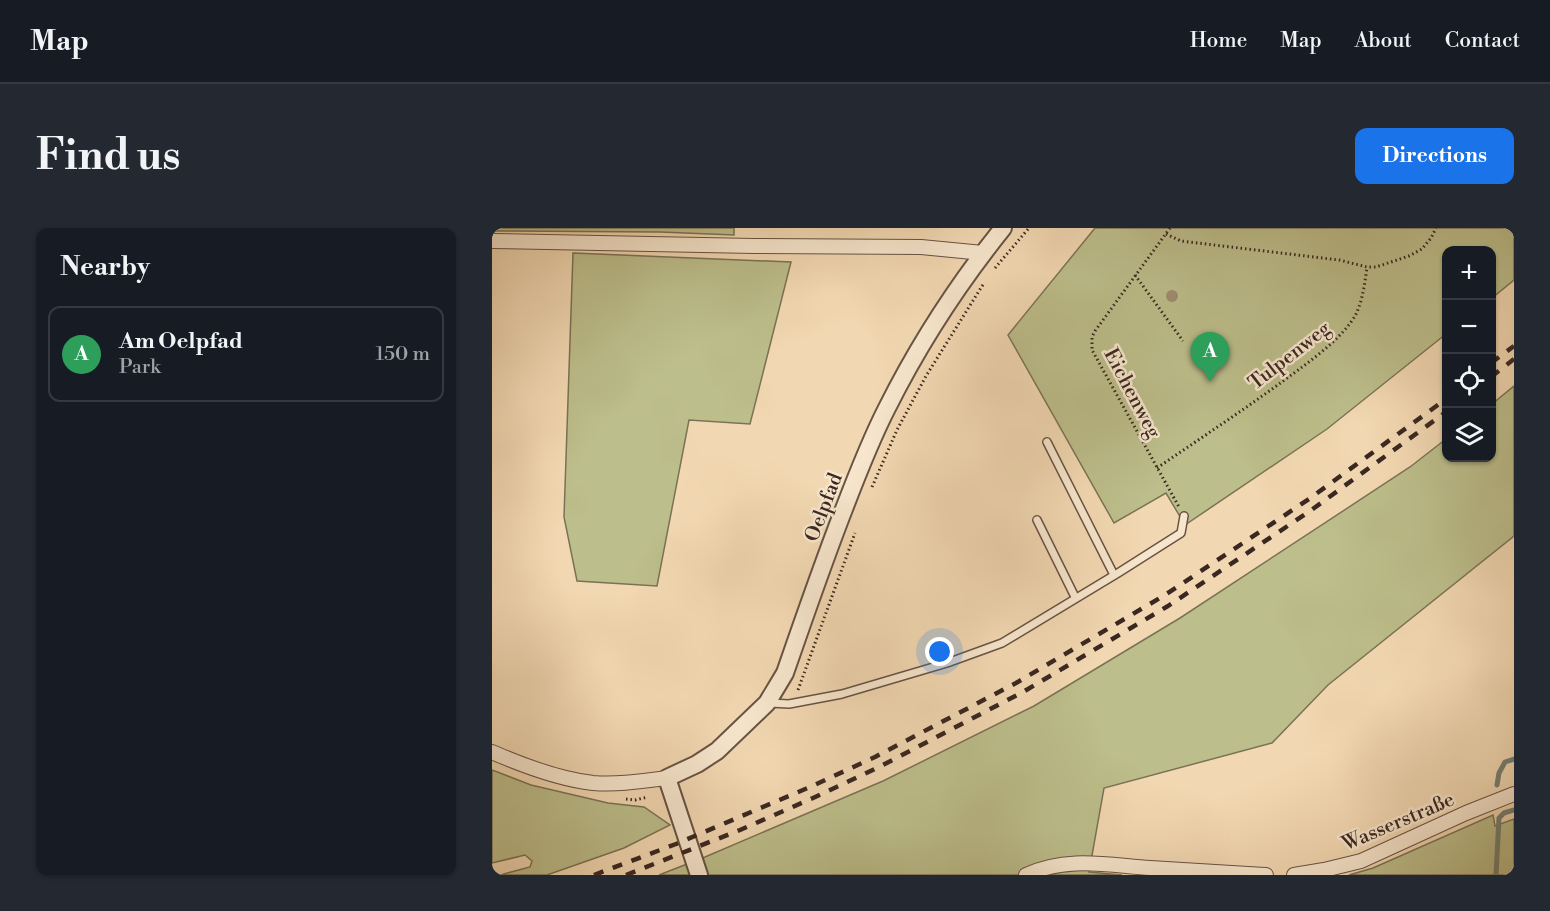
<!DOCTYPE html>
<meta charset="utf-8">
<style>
body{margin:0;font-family:"Libre Bodoni",serif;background:#242831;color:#f1f3f6}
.controls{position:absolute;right:18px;top:18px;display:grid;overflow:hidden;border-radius:12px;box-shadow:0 2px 4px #0004}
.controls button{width:54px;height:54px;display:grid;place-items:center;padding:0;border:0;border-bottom:2px solid #363941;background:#171b24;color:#f1f3f6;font:30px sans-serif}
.you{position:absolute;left:448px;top:424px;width:21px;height:21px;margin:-15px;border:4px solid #fff;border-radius:50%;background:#1a73e8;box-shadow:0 0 0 9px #1a73e833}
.badge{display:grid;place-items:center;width:39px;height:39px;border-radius:50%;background:#1a73e8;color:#fff;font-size:20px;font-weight:700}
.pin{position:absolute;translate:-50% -50px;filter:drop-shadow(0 2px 3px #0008)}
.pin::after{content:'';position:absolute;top:32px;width:21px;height:18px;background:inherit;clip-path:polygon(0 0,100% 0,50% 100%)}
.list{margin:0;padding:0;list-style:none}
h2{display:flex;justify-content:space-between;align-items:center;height:78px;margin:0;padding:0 24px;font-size:26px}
h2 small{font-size:20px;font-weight:400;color:#9ea1a6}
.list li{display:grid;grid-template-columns:39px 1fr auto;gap:18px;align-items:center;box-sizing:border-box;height:96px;margin:0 12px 12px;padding:0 12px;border:2px solid #363941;border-radius:12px}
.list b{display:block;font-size:22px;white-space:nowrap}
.list p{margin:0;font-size:20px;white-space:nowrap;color:#9ea1a6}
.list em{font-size:20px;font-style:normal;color:#9ea1a6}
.icon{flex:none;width:33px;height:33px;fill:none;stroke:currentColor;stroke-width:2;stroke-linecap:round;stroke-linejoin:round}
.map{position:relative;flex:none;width:1022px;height:647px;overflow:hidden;border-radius:12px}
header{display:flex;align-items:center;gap:36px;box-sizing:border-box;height:84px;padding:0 30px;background:#171b24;border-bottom:2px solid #363941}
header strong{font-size:28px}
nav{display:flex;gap:33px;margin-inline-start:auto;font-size:21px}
.intro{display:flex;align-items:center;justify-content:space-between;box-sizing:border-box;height:144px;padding:0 36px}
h1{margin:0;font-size:42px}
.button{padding:15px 27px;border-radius:12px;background:#1a73e8;color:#fff;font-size:21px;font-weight:700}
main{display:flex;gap:36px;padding:0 36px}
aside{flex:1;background:#171b24;border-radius:12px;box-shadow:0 2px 4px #0004}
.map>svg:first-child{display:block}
</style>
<header>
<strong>Map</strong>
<nav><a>Home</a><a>Map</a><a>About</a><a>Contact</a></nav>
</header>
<div class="intro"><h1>Find us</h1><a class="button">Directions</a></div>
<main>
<aside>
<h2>Nearby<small></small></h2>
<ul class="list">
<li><span class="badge" style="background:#2e9e5b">A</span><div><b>Am Oelpfad</b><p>Park</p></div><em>150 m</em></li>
</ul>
</aside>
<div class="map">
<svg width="1022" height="647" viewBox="0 0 1022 647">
<rect width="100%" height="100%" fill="#f2d8b2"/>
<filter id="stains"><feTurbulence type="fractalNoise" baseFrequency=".00333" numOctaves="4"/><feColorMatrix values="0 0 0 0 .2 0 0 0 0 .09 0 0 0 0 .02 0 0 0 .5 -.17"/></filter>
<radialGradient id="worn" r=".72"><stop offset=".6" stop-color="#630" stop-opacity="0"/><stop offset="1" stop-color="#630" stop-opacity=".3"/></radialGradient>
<g fill="#bcbe8b" stroke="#7b7256" stroke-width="1.5">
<path d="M0 0H242V7L168 4 0 3Z"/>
<path d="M603 0H1022V52L1000 70 999 22H954V106L835 201 693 297 674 265 622 295 516 107Z"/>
<path d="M81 25 299 34 258 196 197 192 165 358 85 353 72 289Z"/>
<path d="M1022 158V308L836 457 780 515 612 560 597 644 630 647H167L213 629 391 553 542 478 688 390 918 239 954 211V230H999L1000 176Z"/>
<path d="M0 542 39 557 116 575 152 579 178 597 132 620 55 647H8L38 639 40 633 33 627 0 635Z"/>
<path d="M1001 587 1003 598 1022 591V647H857L881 640Z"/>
</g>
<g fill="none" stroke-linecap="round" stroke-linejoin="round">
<g stroke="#747f73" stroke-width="5">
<path d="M1005 557 1007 545 1013 534 1022 531"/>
<path d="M1004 647 1007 590 1012 585 1022 582"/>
</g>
<defs>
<g id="service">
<path d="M555 214 622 347"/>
<path d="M545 292 583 369"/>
<path d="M278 475 297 476 350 466 455 435 510 415 626 345 689 305 692 288"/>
</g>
<g id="minor">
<path d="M0 13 262 18 429 19 491 25"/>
<path d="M0 524C32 538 66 551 101 555 126 557 151 553 175 550"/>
<path d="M534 647C575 628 615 637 658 640 696 642 735 645 774 647"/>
<path d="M802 647 832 642 869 633 974 585 1022 566"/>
</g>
<path id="tertiary" d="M207 647 175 550 205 536 225 523 275 475 293 445C312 390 331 335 352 281 365 247 378 213 395 180 427 116 466 56 511 0"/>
</defs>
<use href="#service" stroke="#685345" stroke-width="10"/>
<use href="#minor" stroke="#685345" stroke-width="16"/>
<use href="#tertiary" stroke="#685345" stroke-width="20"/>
<g stroke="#3a2721" stroke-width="3" stroke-dasharray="1.5 3" stroke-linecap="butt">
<path d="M678 0 603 103 600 109V122L687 279"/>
<path d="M674 6 689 13 847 32 875 39H884L917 28 930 21 939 10 944 0"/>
<path d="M503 40 537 0"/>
<path d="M643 47 691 113"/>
<path d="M665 240C706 212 747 185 787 156 810 139 853 110 865 84 871 70 873 54 875 39"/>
<path d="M380 259 405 202 434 148 492 55"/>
<path d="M306 462 363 305"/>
<path d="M134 571 143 572 156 569"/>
</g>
<use href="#service" stroke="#f7e6cd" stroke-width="7"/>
<use href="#minor" stroke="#f7e6cd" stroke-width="14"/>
<use href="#tertiary" stroke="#f7e6cd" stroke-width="16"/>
<g stroke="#3a2721" stroke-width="4.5" stroke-dasharray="10 10" stroke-linecap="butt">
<path d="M999 135 1022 118"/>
<path d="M999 149 1022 131"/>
<path d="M102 647 184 616 318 559 383 529 524 455 673 367 817 271 954 171"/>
<path d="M134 647 248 602 321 570 387 539 531 464 676 378 818 283 954 184"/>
</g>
</g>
<circle fill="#9e8c71" cx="680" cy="68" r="6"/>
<g text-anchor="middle" stroke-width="5" stroke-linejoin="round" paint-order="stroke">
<g font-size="20" fill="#3a2721" stroke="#f7e6cd">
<text transform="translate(797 127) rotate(-38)" y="7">Tulpenweg</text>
<text transform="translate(641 165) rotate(62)" y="7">Eichenweg</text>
<text transform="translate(331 279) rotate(-69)" y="7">Oelpfad</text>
<text transform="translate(906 593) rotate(-23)" y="7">Wasserstraße</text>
</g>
</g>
<rect width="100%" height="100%" filter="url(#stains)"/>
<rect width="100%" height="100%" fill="url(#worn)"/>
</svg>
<div class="controls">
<button>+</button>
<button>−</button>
<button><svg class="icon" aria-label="locate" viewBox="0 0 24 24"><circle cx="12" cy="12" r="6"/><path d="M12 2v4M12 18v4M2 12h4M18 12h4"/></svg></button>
<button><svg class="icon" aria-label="layers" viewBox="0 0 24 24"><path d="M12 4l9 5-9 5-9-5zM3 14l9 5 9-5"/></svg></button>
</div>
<div class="you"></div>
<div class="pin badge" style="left:718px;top:154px;background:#2e9e5b">A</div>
</div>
</main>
